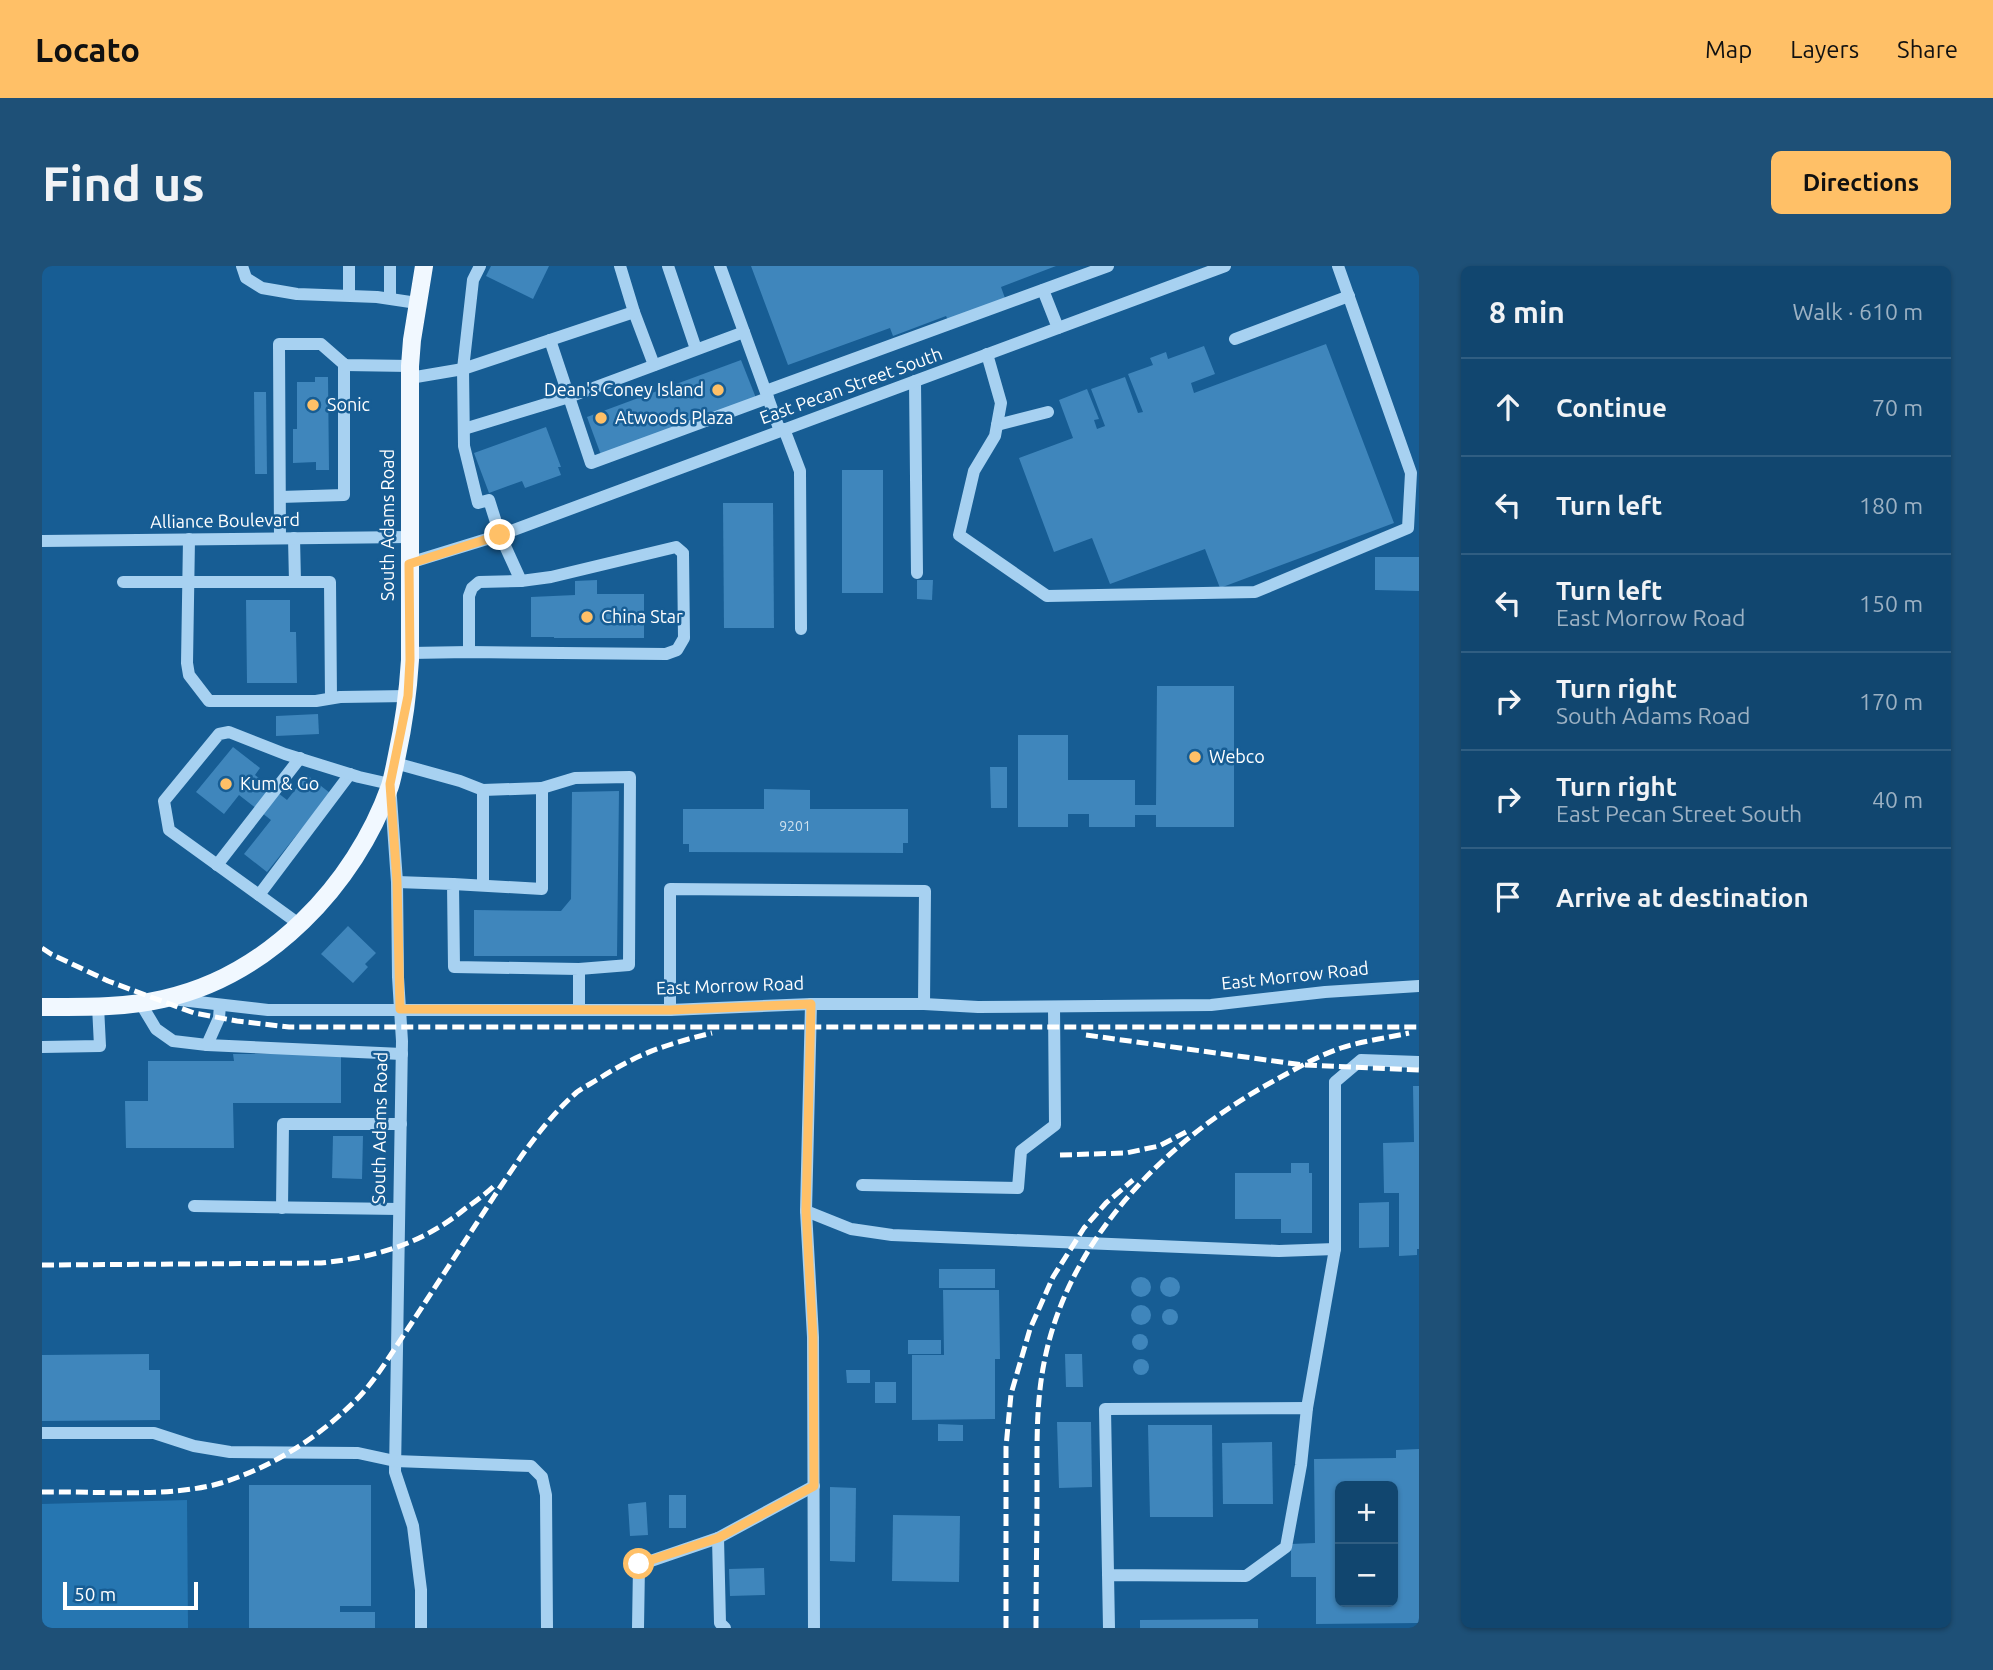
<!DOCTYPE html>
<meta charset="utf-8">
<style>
body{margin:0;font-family:Ubuntu,sans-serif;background:#1e5077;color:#f1f3f6}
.controls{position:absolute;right:21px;bottom:21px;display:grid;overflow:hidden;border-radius:10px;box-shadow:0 2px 5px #0004}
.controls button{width:63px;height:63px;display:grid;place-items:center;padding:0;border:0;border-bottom:2px solid #305e82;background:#11466f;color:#f1f3f6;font:35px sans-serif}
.scale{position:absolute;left:21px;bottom:18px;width:135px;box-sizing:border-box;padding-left:7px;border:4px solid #fff;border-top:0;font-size:19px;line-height:24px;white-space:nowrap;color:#fff;-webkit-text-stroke:5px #175d94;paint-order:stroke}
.stop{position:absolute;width:21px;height:21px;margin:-16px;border:5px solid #ffc067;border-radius:50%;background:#fff}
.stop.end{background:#ffc067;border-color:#fff;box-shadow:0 2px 7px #0008}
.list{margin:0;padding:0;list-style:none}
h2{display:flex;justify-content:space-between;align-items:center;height:91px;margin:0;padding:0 28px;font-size:30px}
h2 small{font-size:23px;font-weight:400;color:#9cb1c3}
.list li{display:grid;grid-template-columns:46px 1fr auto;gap:21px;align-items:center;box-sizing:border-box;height:98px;padding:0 28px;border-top:2px solid #305e82}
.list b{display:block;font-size:26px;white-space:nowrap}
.list p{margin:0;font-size:23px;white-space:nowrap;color:#9cb1c3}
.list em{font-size:23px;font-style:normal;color:#9cb1c3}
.icon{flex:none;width:38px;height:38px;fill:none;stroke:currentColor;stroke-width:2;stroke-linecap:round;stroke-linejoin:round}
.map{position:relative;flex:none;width:1377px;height:1362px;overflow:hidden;border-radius:10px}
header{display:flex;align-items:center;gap:42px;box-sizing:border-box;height:98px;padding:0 35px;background:#ffc067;color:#111}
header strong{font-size:33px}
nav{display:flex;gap:38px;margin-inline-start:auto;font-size:24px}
.intro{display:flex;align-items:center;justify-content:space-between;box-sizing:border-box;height:168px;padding:0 42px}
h1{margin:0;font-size:49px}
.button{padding:18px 32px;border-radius:10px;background:#ffc067;color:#111;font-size:24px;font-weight:700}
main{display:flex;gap:42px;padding:0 42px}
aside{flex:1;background:#11466f;border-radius:10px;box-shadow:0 2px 5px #0004}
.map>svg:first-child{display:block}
</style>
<header>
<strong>Locato</strong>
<nav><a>Map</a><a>Layers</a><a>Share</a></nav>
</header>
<div class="intro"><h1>Find us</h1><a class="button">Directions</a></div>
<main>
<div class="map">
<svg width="1377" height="1362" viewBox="0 0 1377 1362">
<rect width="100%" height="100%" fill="#175d94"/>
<path fill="#2676b1" d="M145 1234 146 1362H0V1238Z"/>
<g fill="#3f86bc" fill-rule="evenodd">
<path d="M449 0H507L491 33 444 10Z"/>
<path d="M709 0H1014L959 21 964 35 907 56 904 50 851 70 848 62 746 99Z"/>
<path d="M1284 78 1352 257 1178 322 1163 283 1068 318 1050 272 1012 286 977 192 1031 172 1017 134 1045 123 1057 153 1052 154 1055 163 1063 160 1049 123 1083 111 1096 147 1101 146 1086 108 1111 99 1108 92 1124 86 1126 93 1162 80 1173 108 1149 117 1152 127Z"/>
<path d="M699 94 714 132 559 189 545 151Z"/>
<path d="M273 111H286L287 204H274V196L251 197V163H255V116H273Z"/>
<path d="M212 126H224L225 208H213Z"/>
<path d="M504 161 519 201H516L519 209 483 222 480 215 447 227 432 187Z"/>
<rect x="800" y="204" width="41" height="123"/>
<path d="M681 237H731L732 362H682Z"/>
<path d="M1333 291H1377V325L1333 324Z"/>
<path d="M555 314V328H602V372H512V371H489V331L533 329V315Z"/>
<path d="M875 314H891L890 334 875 333Z"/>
<path d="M204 334H248V366H254L255 417H205Z"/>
<path d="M1115 420H1192V561H1114V549H1093V561H1047V548H1026V561H976V469H1026V514H1093V539H1114Z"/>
<path d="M276 448 277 468 234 470V450Z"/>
<path d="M191 481 218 502 213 509 245 534 265 509 288 527 225 606 202 588 229 554 197 529 182 548 154 526Z"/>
<path d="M948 501H965V542H949Z"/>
<path d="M722 523 768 524V543H866V577H861V587L647 586V578H641V543H722Z"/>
<path d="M577 525 575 690H432V644L519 645 529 633 530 526Z"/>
<path d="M306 660 334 687 323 698 326 701 311 717 279 688Z"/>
<path d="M191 788H299V837H191L192 882H84L83 835H106V795H192Z"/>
<path d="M1371 820H1377V983H1375V989L1357 990V927H1342L1341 877 1372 876Z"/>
<path d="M291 870H321L320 913 290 912Z"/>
<path d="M1249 897H1267V907H1270V967H1239V953H1193V907H1249Z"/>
<path d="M1347 936V981L1317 982V937Z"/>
<rect x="897" y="1003" width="56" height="19"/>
<circle cx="1099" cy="1021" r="10"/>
<circle cx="1128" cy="1021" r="10"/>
<path d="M901 1024H957L958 1093H953V1153L870 1154V1089H902Z"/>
<circle cx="1099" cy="1049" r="10"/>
<circle cx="1128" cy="1051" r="8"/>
<circle cx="1098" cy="1076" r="8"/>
<rect x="866" y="1074" width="33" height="14"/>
<path d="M107 1088V1104H118V1154L0 1155V1089Z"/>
<path d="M1023 1088H1040L1041 1121H1024Z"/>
<circle cx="1099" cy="1101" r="8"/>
<path d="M804 1104H828V1117H805Z"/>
<rect x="833" y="1116" width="21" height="21"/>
<path d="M1015 1156H1049L1050 1221 1017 1222Z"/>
<path d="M896 1158 921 1159V1175H896Z"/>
<path d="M1106 1159H1170L1171 1251H1108Z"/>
<path d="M1230 1176 1231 1238H1181L1180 1177Z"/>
<path d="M1377 1183V1357L1274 1358V1311H1249V1278L1273 1277 1272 1193 1354 1192V1184ZM1298 1220H1351V1336H1298Z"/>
<path d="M207 1219H329V1340H298V1346H333V1362H207Z"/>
<path d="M788 1221 814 1222 813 1296 788 1295Z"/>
<rect x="627" y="1229" width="17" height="33"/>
<path d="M604 1236 606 1269 588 1270 586 1238Z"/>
<path d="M851 1249 918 1250 917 1316 850 1315Z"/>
<path d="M722 1302 723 1329 688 1330 687 1303Z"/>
<path d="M1216 1353V1362H1098V1354Z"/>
</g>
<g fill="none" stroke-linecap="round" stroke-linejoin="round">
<g stroke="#a7d1f1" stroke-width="12">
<path d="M200 0 204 12 220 22 255 28 335 31 375 37"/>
<path d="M348 0V32"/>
<path d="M578 0 592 46 612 99"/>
<path d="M626 0 654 83"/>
<path d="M678 0 738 165"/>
<path d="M1001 24 1016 62"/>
<path d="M307 29V0"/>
<path d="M1193 73 1307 30"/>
<path d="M508 74 549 197 726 132"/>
<path d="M945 88 959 137 953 170 932 205 917 269 1005 330 1213 326 1366 262 1369 207 1296 0"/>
<path d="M368 112 421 103 592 46"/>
<path d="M873 115 875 307"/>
<path d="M724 125 1066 0"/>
<path d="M955 159 1006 146"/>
<path d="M422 163 527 131 702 66"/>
<path d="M742 163 758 205 759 363"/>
<path d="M238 231 302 229V98"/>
<path d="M238 272 237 78H279L303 99 368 100"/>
<path d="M252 272 253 316"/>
<path d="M147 273 145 397 147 409 167 435H274L298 431 366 430"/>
<path d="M0 275 367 271"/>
<path d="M367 297 458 269 1183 0"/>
<path d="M81 316H288L289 432"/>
<path d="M427 386V330L430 322 437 316 479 315"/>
<path d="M368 387 427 386 624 388 635 384 642 372 641 287 634 281 509 311 479 315 458 269 447 234 436 237 422 180 421 103 431 14 438 0"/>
<path d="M353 497 418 515 441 524 500 522V623L411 618"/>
<path d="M500 522 533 512 588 511 587 699 537 703"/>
<path d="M441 524V619"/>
<path d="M175 599 258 492"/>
<path d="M355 616 411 618 412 701 537 703V744"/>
<path d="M217 629 308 508"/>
<path d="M257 658 127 564 122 535 177 468 187 466 243 488 317 511 348 518 355 616 356 711 360 775 353 1206 371 1260 379 1324V1362"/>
<path d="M130 733 226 744H628L769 738H882L936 741 1169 739 1283 726 1377 720"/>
<path d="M99 738 114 763 131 775 165 779 360 788"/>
<path d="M769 738 764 945 771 1071 772 1362"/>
<path d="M628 744V623L883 625 882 738"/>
<path d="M165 779 177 752 178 739"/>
<path d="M0 781 58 780 56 740"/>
<path d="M820 919 976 922 979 885 1013 859 1012 741"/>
<path d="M152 940 357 943"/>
<path d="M240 942 241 858H359"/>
<path d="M764 945 809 963 850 969 1237 985 1293 983"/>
<path d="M1265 1142 1293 983V816L1319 794 1377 796"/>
<path d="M0 1167H112L152 1180 188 1186 316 1187 353 1195 489 1200 500 1211 504 1229 505 1362"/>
<path d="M1066 1309 1204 1310 1244 1281 1259 1199 1265 1142 1063 1143 1067 1362"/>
<path d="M596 1362 597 1299 676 1272"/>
<path d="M683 1362 678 1357 676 1272 772 1220"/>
</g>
<path stroke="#f1f8ff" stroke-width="18" d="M0 741C41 741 82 742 121 733 226 710 313 619 348 520 351 510 353 499 355 489 362 457 366 426 368 394V100L370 74 382 0"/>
<g stroke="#fff" stroke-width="5" stroke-dasharray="12 5" stroke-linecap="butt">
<path d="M0 682 9 688 66 715 152 747 195 755 247 761H1377"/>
<path d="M1044 769 1261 799 1377 804"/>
<path d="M1018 889 1084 887 1117 880 1144 866"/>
<path d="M0 999 279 997C335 991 380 978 424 942 434 935 445 927 454 918"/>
<path d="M0 1226C54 1225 128 1232 179 1217 231 1201 279 1170 317 1131 336 1111 354 1080 369 1058 397 1015 425 972 453 929 477 893 502 855 535 826 542 821 550 817 558 812 597 787 625 778 670 767"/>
<path d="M964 1362V1181L969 1128 988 1063 1011 1011 1042 962 1064 937 1091 914"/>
<path d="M994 1362C994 1314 995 1266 995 1219 995 1178 994 1138 1002 1097 1026 971 1127 871 1237 812 1257 801 1278 789 1299 782 1320 775 1345 772 1367 767"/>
</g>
</g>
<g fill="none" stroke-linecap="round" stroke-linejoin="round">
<path stroke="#ffc067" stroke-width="9" d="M458 269 367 298 368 394 366 430 348 518 355 616 358 743 628 744 769 738 764 945 771 1071 772 1220 676 1272 597 1298"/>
</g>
<g fill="#ffc067" stroke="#175d94" stroke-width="2.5">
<circle cx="676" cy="124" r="7"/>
<circle cx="271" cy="139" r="7"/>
<circle cx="559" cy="152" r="7"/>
<circle cx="545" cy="351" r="7"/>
<circle cx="1153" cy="491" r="7"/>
<circle cx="184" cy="518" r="7"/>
</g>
<g text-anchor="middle" stroke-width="5" stroke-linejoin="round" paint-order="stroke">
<g font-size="14" fill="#cfe1ee">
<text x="753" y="565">9201</text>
</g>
<g font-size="18" fill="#fff" stroke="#175d94">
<text transform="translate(809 120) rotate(-20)" y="6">East Pecan Street South</text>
<text transform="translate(183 255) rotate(-1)" y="6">Alliance Boulevard</text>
<text transform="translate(346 259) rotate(-90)" y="6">South Adams Road</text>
<text transform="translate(1253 710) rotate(-6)" y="6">East Morrow Road</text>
<text transform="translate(688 720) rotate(-2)" y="6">East Morrow Road</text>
<text transform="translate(338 862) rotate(-89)" y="6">South Adams Road</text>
</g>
<g font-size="18" fill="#fff" stroke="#175d94" text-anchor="start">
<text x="662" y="130" text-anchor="end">Dean's Coney Island</text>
<text x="285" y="145">Sonic</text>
<text x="573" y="158">Atwoods Plaza</text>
<text x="559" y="357">China Star</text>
<text x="1167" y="497">Webco</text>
<text x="198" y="524">Kum &amp; Go</text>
</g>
</g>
</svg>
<div class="controls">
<button>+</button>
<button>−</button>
</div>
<div class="scale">50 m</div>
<div class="stop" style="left:597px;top:1298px"></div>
<div class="stop end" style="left:458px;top:269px"></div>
</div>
<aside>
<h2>8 min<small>Walk · 610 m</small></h2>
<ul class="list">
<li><svg class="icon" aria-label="ahead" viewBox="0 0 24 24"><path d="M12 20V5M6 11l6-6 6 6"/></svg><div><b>Continue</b></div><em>70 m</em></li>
<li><svg class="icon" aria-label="left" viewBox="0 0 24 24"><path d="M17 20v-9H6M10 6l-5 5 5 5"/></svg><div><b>Turn left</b></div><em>180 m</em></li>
<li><svg class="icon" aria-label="left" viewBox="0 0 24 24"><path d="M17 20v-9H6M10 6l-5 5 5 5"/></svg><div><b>Turn left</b><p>East Morrow Road</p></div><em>150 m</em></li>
<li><svg class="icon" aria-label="right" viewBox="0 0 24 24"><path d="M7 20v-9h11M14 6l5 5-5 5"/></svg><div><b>Turn right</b><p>South Adams Road</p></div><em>170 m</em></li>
<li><svg class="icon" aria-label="right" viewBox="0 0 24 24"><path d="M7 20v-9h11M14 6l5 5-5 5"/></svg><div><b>Turn right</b><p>East Pecan Street South</p></div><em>40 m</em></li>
<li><svg class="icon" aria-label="arrive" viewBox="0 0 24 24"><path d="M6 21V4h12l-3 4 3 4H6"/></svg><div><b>Arrive at destination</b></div></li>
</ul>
</aside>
</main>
